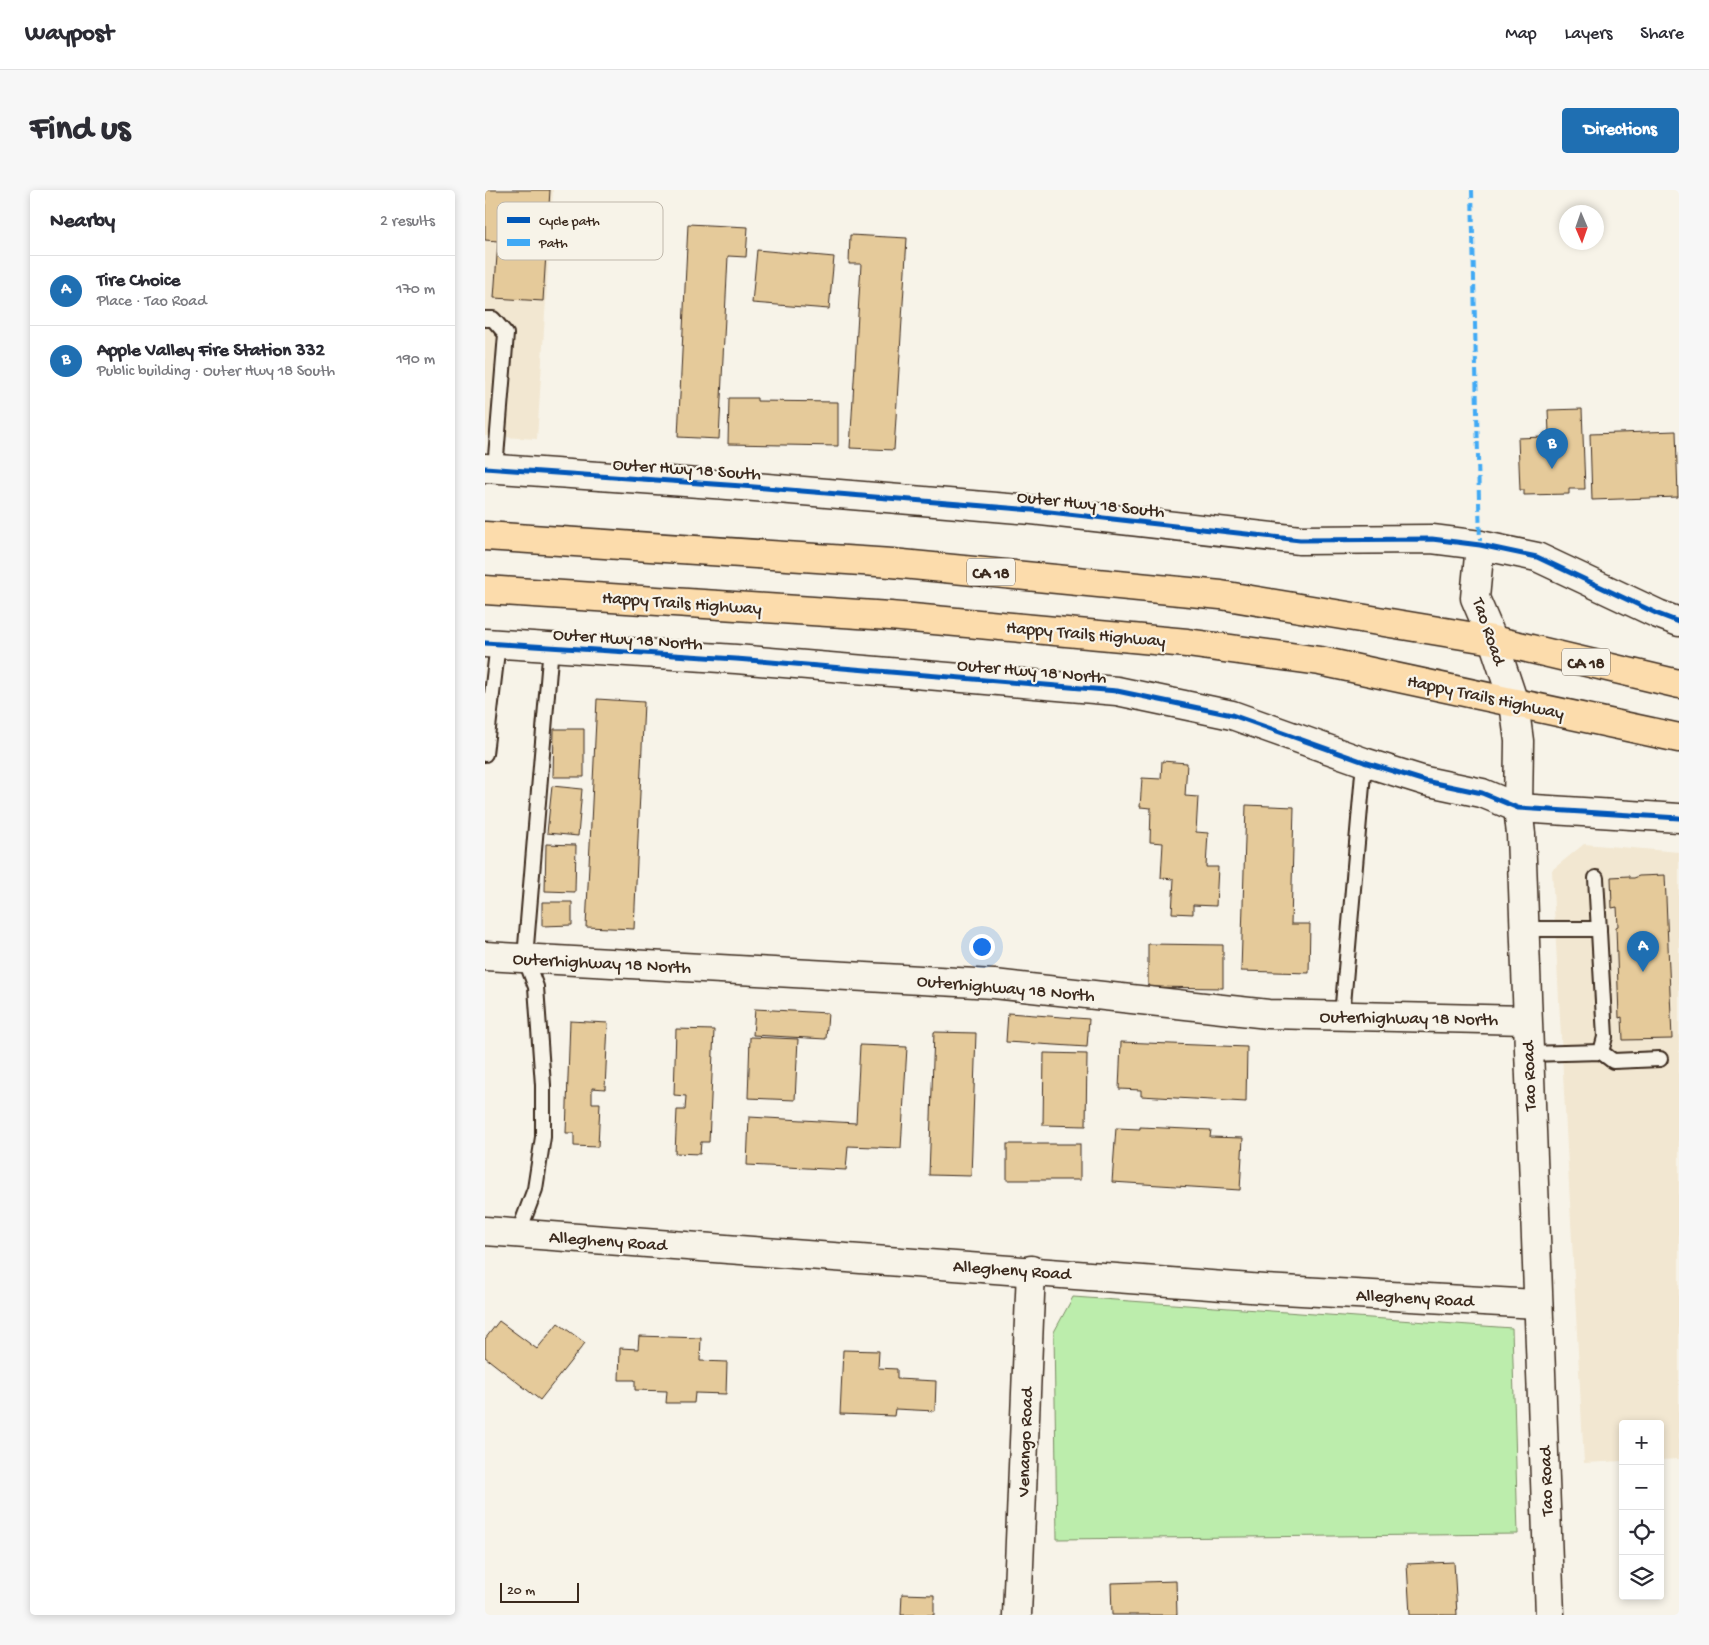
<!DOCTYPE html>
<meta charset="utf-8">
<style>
body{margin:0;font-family:"Gochi Hand",sans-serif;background:#f7f7f7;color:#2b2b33}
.controls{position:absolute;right:15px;bottom:15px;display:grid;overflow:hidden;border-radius:5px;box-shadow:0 2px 8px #0003}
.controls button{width:45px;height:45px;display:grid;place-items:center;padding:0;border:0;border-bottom:1px solid #e1e1e2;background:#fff;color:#2b2b33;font:25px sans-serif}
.compass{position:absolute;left:1074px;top:15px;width:45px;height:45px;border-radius:50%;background:#fff;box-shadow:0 2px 8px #0003;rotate:178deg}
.scale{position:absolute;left:15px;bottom:12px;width:79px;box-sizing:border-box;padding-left:5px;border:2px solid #3b2a1e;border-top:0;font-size:14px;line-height:18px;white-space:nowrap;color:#3b2a1e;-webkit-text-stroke:4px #f7f3e8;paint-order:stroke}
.you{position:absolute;left:496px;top:756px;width:18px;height:18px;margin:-12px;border:4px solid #fff;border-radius:50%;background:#1a73e8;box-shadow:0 0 0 8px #1a73e833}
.badge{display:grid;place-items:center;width:32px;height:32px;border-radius:50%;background:#1f6fb2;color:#fff;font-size:16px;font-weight:700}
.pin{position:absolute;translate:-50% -41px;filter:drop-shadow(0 1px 2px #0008)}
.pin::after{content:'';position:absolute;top:26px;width:18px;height:15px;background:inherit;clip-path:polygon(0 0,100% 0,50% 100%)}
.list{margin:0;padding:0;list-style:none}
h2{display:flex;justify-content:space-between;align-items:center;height:65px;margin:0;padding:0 20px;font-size:21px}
h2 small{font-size:16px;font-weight:400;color:#7c7c81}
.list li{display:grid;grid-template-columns:32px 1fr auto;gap:15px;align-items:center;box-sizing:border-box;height:70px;padding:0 20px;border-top:1px solid #e1e1e2}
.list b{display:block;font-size:19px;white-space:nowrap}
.list p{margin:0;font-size:16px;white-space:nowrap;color:#7c7c81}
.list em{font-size:16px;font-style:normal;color:#7c7c81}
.icon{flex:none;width:28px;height:28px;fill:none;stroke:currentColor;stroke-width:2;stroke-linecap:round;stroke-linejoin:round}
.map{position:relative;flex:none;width:1194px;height:1425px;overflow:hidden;border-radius:5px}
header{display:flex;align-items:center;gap:30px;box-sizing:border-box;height:70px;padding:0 25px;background:#fff;border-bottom:1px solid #e1e1e2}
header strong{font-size:24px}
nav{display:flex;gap:28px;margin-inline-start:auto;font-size:18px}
.intro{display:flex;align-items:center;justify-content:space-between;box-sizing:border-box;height:120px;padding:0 30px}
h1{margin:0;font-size:35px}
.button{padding:12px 22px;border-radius:5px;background:#1f6fb2;color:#fff;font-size:18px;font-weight:700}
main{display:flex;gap:30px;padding:0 30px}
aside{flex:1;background:#fff;border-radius:5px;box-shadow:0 2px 8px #0003}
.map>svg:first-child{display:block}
</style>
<header>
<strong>Waypost</strong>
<nav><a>Map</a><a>Layers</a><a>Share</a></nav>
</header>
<div class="intro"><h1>Find us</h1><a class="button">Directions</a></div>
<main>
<aside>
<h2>Nearby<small>2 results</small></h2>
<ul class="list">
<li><span class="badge">A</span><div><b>Tire Choice</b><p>Place · Tao Road</p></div><em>170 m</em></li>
<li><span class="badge">B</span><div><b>Apple Valley Fire Station 332</b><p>Public building · Outer Hwy 18 South</p></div><em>190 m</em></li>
</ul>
</aside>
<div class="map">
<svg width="1194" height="1425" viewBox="0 0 1194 1425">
<rect width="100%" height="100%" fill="#f7f3e8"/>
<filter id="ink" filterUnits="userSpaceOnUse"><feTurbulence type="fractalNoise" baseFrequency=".02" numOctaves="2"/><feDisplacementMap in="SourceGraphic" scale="10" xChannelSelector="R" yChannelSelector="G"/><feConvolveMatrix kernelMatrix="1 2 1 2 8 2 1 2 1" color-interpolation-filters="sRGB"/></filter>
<g filter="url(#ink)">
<g fill="#f2e7d1">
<path d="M0 0H68L52 249 0 246Z"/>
<path d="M1099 654 1194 662V1269L1175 1270V1234H1138V1271L1099 1273 1067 680Z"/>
</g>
<path fill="#bcedac" stroke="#7c8c65" d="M588 1107 1027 1138 1033 1344 572 1349 569 1142Z"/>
<g fill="#e5ca9a" stroke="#3b2a1e">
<path d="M0 0H65L58 111 9 108 13 51 0 50Z"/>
<path d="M203 34 263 37 261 67 243 66 234 249 193 247Z"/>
<path d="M365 45 422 48 409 260 365 258 376 74H364Z"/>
<path d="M272 60 349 67 344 119 267 113Z"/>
<path d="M244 208H272V211L353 212V256L243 254Z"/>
<path d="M1097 219 1100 299H1084V304L1039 305V300H1035L1033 248 1059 247V243H1064L1063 220Z"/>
<path d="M1191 241 1193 307 1107 310 1105 244Z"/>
<path d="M112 509 159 512 149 739 101 737Z"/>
<path d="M69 539H99V587H68Z"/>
<path d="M677 571 702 573 700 606 713 607 711 642 723 643 721 677H733L731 716 708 715V724L687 723 689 689 676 688 678 653 665 652 666 618 655 617 657 588 676 589Z"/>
<path d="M67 596 97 599 93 646 62 643Z"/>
<path d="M761 615 809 617 806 734H825L824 783 756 781Z"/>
<path d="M61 654 91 655 90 702 60 701Z"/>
<path d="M1180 685 1187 849 1138 850 1137 827 1134 828 1131 737 1133 736 1132 717 1127 718 1126 687 1144 686V688H1149L1154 686Z"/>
<path d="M57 712H87V735L57 736Z"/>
<path d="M663 754 738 755V798L663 797Z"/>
<path d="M270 819 343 823 341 849 268 845Z"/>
<path d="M523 823 604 829 602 857 521 852Z"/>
<path d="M85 831 123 833 120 899 107 898V913H115L113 957 89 956V943H81Z"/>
<path d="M191 839 229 840 224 952H216L215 964 190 963 192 920H200L201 906 189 905Z"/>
<path d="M449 842 491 843 486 986 444 985Z"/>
<path d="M265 847 313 849 310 910 263 908Z"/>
<path d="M636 852 762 857 761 912 656 906V900L634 899Z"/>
<path d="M375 855 422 857 416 958 363 956 361 980 262 975 264 927 371 933Z"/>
<path d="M559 863 602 864 601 936 558 935Z"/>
<path d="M655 937 726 940 725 947 758 948 755 1000 627 992 631 938 655 939Z"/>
<rect x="522" y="954" width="73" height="36"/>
<path d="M14 1131 52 1159 73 1133 100 1153 55 1210 0 1167V1149Z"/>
<path d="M154 1146 216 1148 215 1171 242 1172 241 1204 210 1203 209 1213H181L182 1201 150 1200V1190H134L135 1158 153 1159Z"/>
<path d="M358 1160 394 1161 393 1178 412 1179V1189L451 1191 450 1221 410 1219 409 1226 355 1224Z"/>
<path d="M969 1372 972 1425H925L922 1374Z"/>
<path d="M691 1391 692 1425H627L626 1393Z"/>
<path d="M417 1404 449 1405V1425H416Z"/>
</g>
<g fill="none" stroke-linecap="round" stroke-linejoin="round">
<defs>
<g id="service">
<path d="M0 129H8L21 144 10 279"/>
<path d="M0 564 13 453"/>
<path d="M1111 688 1120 847 1116 862"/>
<path d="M1038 739H1114"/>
<path d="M857 826 879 572"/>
<path d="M1042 864 1116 862 1128 871 1175 869"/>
<path d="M33 1044 50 999 58 947V895L51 797 40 768 66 456"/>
</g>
<g id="minor">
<path d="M0 766 509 794 783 824 1041 830"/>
<path d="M0 1041 779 1099 1053 1114"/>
<path d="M532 1425 546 1080"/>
</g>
<g id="tertiary">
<path d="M0 278 257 296 547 320 815 350 947 349 995 355 1052 367 1173 424 1194 432"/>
<path d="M995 355 990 408 1008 450 1029 513 1034 551 1033 618 1036 644 1065 1425"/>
<path d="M0 453 251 469 632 501 747 525 879 572 940 591 997 603 1033 618 1194 628"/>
</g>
<g id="primary">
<path d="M0 346 407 373 736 405 1008 450 1194 494"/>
<path d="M0 400 405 426 702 453 835 471 1194 548"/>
</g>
</defs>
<use href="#service" stroke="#3b2a1e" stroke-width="18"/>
<use href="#minor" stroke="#3b2a1e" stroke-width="31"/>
<use href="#tertiary" stroke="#3b2a1e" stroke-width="31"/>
<use href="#primary" stroke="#3b2a1e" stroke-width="31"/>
<use href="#service" stroke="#f7f3e8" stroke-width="14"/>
<use href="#minor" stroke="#f7f3e8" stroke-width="28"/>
<use href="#tertiary" stroke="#f7f3e8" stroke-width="28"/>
<use href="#primary" stroke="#fcdcac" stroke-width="28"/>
<path stroke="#3fa9f5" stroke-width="4" stroke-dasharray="8 4" stroke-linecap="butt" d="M987 0 995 355"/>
<defs>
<g id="cycleway">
<path d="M0 278 257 296 547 320 815 350 947 349 995 355 1052 367 1173 424 1194 432"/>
<path d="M0 453 251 469 632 501 747 525 879 572 940 591 997 603 1033 618 1194 628"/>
</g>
</defs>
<use href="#cycleway" stroke="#f7f3e8" stroke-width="8"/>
<use href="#cycleway" stroke="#0057b8" stroke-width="5"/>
</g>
</g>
<g text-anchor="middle" stroke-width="4.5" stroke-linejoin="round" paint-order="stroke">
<g fill="#f7f3e8" stroke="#73665b" stroke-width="1">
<rect x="482" y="368.5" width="48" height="27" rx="4"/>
<rect x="1077" y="458.5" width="48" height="27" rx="4"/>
</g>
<g font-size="16" font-weight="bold" fill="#3b2a1e">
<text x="506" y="388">CA 18</text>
<text x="1101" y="478">CA 18</text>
</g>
<g font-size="18" fill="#3b2a1e" stroke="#f7f3e8">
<text transform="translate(202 278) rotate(4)" y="6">Outer Hwy 18 South</text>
<text transform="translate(606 313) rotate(6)" y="6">Outer Hwy 18 South</text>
<text transform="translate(197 412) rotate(4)" y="6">Happy Trails Highway</text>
<text transform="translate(1005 441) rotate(71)" y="6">Tao Road</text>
<text transform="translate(601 443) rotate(5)" y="6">Happy Trails Highway</text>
<text transform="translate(143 448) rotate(4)" y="6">Outer Hwy 18 North</text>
<text transform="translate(547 480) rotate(5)" y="6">Outer Hwy 18 North</text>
<text transform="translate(1001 506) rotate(12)" y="6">Happy Trails Highway</text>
<text transform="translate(117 772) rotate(3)" y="6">Outerhighway 18 North</text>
<text transform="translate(521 797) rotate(5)" y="6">Outerhighway 18 North</text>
<text transform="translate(924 827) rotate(1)" y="6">Outerhighway 18 North</text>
<text transform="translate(1043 886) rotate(-92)" y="6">Tao Road</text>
<text transform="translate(123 1050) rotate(4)" y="6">Allegheny Road</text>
<text transform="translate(527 1079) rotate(4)" y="6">Allegheny Road</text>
<text transform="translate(930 1107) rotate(3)" y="6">Allegheny Road</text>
<text transform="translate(539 1252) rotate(-88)" y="6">Venango Road</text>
<text transform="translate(1060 1291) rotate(-92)" y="6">Tao Road</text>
</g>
</g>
<rect x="12" y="12" width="166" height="58" rx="8" fill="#f7f3e8" stroke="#bfb7ab" stroke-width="1"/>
<rect x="22" y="27" width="23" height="6" fill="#0057b8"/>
<rect x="22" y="49" width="23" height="7" fill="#3fa9f5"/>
<g font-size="14" fill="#3b2a1e">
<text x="54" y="35">Cycle path</text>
<text x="54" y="57">Path</text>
</g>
</svg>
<div class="controls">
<button>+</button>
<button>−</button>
<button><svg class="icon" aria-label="locate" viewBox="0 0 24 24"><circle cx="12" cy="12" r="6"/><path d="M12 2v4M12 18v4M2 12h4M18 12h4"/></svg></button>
<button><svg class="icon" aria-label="layers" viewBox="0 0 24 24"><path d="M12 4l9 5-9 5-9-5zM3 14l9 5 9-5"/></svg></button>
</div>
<svg class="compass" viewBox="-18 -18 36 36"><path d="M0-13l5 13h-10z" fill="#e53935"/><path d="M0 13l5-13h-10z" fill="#7c7c81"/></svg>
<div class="scale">20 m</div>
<div class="you"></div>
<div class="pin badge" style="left:1158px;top:782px">A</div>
<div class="pin badge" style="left:1067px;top:279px">B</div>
</div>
</main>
